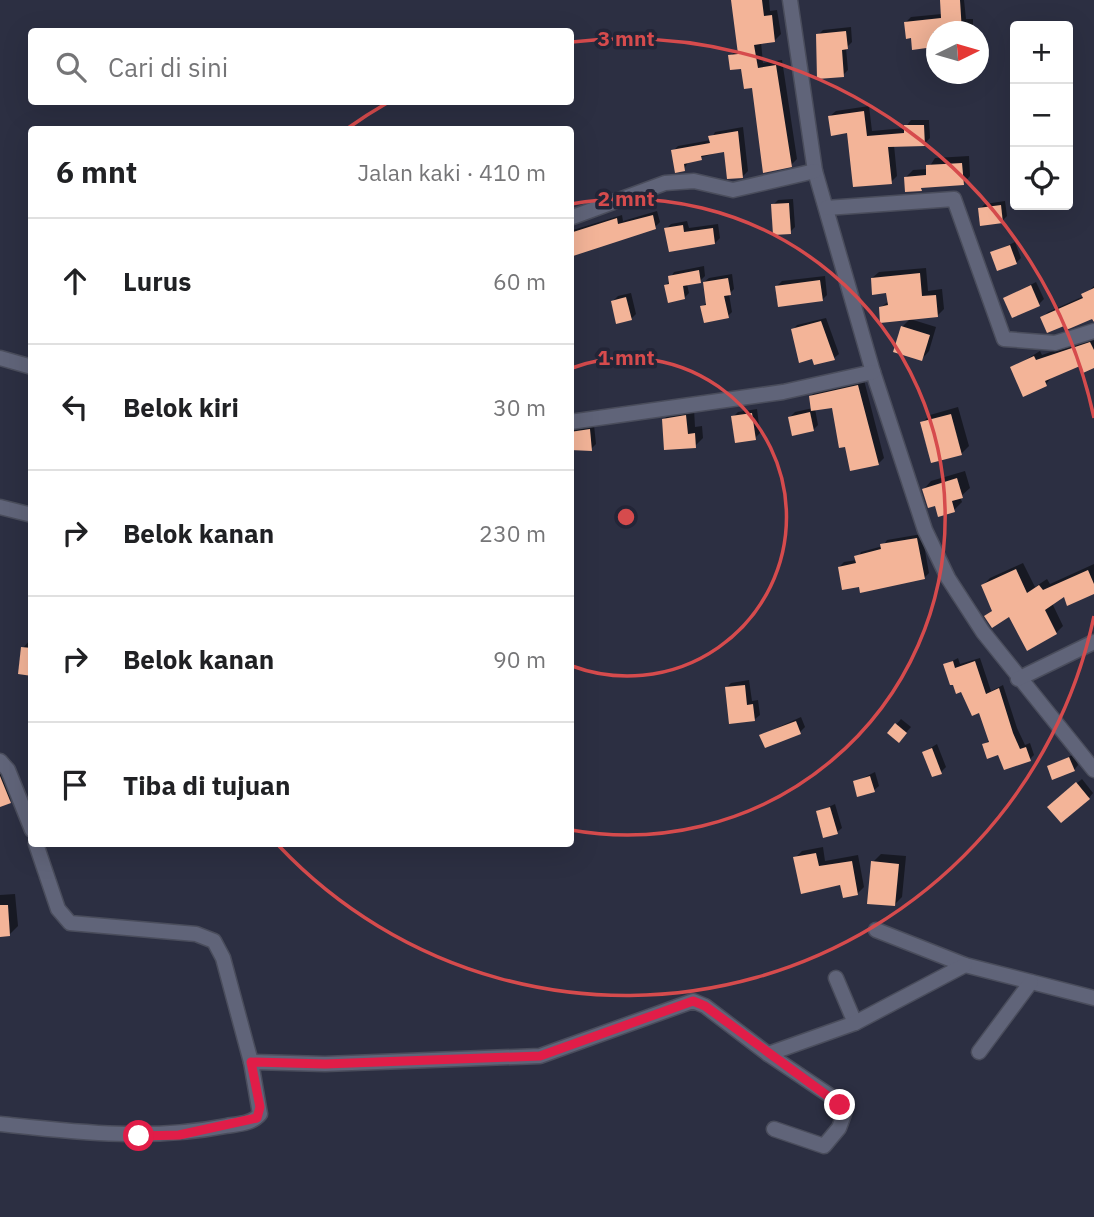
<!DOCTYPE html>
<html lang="id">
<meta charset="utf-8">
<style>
body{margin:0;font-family:"IBM Plex Sans",sans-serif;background:#f6f6f6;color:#202124}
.controls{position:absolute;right:21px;top:21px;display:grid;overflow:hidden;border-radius:7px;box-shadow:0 7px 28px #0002}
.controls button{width:63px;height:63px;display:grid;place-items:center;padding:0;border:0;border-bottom:2px solid #e0e0e0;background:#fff;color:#202124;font:35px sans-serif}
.compass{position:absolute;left:926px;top:21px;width:63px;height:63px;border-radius:50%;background:#fff;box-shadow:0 7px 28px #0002;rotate:85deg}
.stop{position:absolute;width:21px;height:21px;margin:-16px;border:5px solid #e11d48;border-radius:50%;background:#fff}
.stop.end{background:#e11d48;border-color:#fff;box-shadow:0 2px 7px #0008}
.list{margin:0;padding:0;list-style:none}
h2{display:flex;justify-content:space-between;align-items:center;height:91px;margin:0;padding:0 28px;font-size:30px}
h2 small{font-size:23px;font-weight:400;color:#757577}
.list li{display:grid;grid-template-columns:46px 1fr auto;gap:21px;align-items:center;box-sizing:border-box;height:126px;padding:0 28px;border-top:2px solid #e0e0e0}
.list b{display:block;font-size:26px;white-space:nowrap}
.list em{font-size:23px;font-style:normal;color:#757577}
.icon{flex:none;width:38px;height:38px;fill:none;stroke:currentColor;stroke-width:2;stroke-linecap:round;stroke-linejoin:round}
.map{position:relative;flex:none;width:1094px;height:1217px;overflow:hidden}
.search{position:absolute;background:#fff;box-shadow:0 7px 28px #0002;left:28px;top:28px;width:546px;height:77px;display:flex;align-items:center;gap:18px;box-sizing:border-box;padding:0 24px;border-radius:7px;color:#757577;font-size:26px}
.panel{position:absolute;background:#fff;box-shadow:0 7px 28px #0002;left:28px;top:126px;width:546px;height:721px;border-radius:7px}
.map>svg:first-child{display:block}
</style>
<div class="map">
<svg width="1094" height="1217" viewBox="0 0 1094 1217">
<rect width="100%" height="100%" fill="#2c2f42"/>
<g fill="#0007">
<path d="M733 0H769L770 11 777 10 781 34 774 41 761 42 763 63 782 60 797 159 791 165 754 86 742 67 730 56 739 49Z"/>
<path d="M941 0H964L966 19H973V32H936L934 46 913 36 906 22 911 17 942 14Z"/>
<path d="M851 27 852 42 846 48 848 70 843 75 818 35 823 30Z"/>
<path d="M869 106 872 131 905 128 911 120H929L930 138 924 144 894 145 897 176 891 182 849 131 830 116 836 111Z"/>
<path d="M743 127 748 171 743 176 726 150 689 161 684 169 673 151 678 146 711 140 715 132Z"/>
<path d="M969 156 970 176 963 184 924 186 921 189 906 177 913 170 928 169 935 158Z"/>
<path d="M793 199 795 227 790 232 773 205 778 200Z"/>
<path d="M1005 201 1007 216 1002 221 980 209 985 204Z"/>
<path d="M657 211 660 222 655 227 570 255V231L622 215 623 221Z"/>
<path d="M687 221 689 228 718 224 720 238 715 243 666 229 671 224Z"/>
<path d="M1015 242 1021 258 1016 263 992 253Z"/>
<path d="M704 266 705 276 700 281 687 284 689 293 684 298 666 286 674 272Z"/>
<path d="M926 268 928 291 942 289 944 309 937 316 880 308 889 301 887 291 872 278 879 272Z"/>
<path d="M732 274 734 289 729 294 732 312 728 316 702 307 708 301 704 282 709 278Z"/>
<path d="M825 276 827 295 822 300 777 286 782 281Z"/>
<path d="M1036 282 1044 299 1039 304 1005 298Z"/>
<path d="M1094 286V318L1065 323 1042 318 1048 312 1084 296Z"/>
<path d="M631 293 636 314 631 319 613 301 618 296Z"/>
<path d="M826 318 839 354 834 358 813 357 793 330 797 325Z"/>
<path d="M910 319 936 327 929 351 922 359 902 327Z"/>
<path d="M1094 337V367L1081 364 1052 377 1046 384 1012 368 1040 351 1042 355Z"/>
<path d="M864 380 884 458 878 464 833 405 815 409 818 425 813 430 790 417 795 412 813 408 810 397 816 391Z"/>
<path d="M958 407 969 446 961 454 922 423 930 415Z"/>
<path d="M694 409 695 427 702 426 703 438 695 446 664 419 672 412Z"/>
<path d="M757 409 760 433 755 438 733 417 738 412Z"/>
<path d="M594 425 596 444 591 449 570 448V426Z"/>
<path d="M965 471 970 488 960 497 962 502 954 510 936 504 924 489 931 481Z"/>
<path d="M922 534 929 573 924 578 860 585 839 567 844 562 857 560 861 552 883 546 887 540Z"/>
<path d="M1023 563 1035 587 1047 579 1050 584 1094 564V592L1064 595 1052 603 1063 626 1056 633 1009 615 986 616 994 609 983 585 990 578Z"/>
<path d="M30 640H32V674L23 648Z"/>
<path d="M958 658 960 664 980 658 991 691 1003 685 1017 728 1025 745 1030 743 1034 755 1030 759 1000 752 984 745 989 740 980 710 945 665Z"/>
<path d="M749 680 752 701 758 700 760 715 755 719 726 688 731 683Z"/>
<path d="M801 717 805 727 800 732 761 735Z"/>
<path d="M901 719 911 727 903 736 889 733Z"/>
<path d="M937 744 946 767 941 772 924 752Z"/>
<path d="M1074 754 1078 765 1074 770 1049 767Z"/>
<path d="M0 766 15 797 0 805Z"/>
<path d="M875 772 879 786 874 790 855 782Z"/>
<path d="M1082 779 1093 793 1089 798 1054 802Z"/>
<path d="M835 804 842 828 837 832 818 812Z"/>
<path d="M823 847 825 861 858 855 864 887 857 894 795 858 802 851Z"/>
<path d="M881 854 906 856 902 897 894 905 873 862Z"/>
<path d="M15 894 18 926 10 934 0 935V895Z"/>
</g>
<g fill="#f3b498">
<path d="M731 0H762L764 16 772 15 775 42 754 45 758 68 776 65 792 167 763 173 752 88 744 89 741 69 730 70 728 55 738 54Z"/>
<path d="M940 0H960L962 32H933L934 47 912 50 911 38 906 39 904 22 941 18Z"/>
<path d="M846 31 848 49 842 50 844 77 817 79 816 34Z"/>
<path d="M864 111 867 136 904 133V125H924L925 146 888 147 892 184 853 187 847 133 831 136 828 116Z"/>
<path d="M738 131 743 178 727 179 724 152 701 156 702 160 684 164 685 171 675 173 671 150 710 143 708 136Z"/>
<path d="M962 163 964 185 921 188 922 191 905 192 904 177 926 175V165Z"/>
<path d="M789 203 791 234 773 235 771 204Z"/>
<path d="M1001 205 1003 223 980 226 978 208Z"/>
<path d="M653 215 656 229 570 257V233L617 218 618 224Z"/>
<path d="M683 225 684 232 713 228 715 244 669 252 664 228Z"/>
<path d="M1010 245 1017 264 997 271 990 252Z"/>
<path d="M699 270 701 283 683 286 685 299 668 303 664 285 669 284 668 276Z"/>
<path d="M920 273 922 296 936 295 938 317 880 323 879 307 888 305 886 293 872 295 871 278Z"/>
<path d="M728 278 731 295 724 296 729 318 704 323 700 306 706 305 703 282Z"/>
<path d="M820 280 823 301 778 307 775 286Z"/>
<path d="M1031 285 1040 306 1012 318 1003 298Z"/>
<path d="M1094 288V322L1092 319 1071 328 1066 330 1064 326 1047 333 1040 317 1083 298 1081 294Z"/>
<path d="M626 297 632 320 616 324 611 301Z"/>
<path d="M821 321 835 360 814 365 812 359 799 363 791 329Z"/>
<path d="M901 326 930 335 922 361 893 352Z"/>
<path d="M1090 342 1094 350V368L1083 373 1080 366 1045 381 1047 386 1023 397 1010 367 1034 356 1036 360Z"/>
<path d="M858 385 879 465 850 471 845 447 839 448 832 408 811 411 809 396Z"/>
<path d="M810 412 814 431 792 436 788 417Z"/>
<path d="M752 413 756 440 735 443 731 416Z"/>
<path d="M951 414 962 455 931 463 920 422Z"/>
<path d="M686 415 688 434 695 433 696 448 664 450 662 419Z"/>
<path d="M590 429 592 451 570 450V432Z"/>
<path d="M957 478 963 498 952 501 955 512 938 517 935 506 928 508 922 489Z"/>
<path d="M917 538 925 579 860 593 859 587 842 590 838 567 856 563 854 556 881 549 880 544Z"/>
<path d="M1016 569 1027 593 1039 585 1043 590 1088 570 1094 584V594L1067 606 1064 597 1045 610 1057 634 1027 651 1009 617 992 628 984 616 992 611 981 585Z"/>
<path d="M21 647 32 648V676L18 674Z"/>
<path d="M953 661 955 668 975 661 986 694 999 688 1013 733 1020 749 1026 747 1031 761 1004 770 998 755 987 759 982 744 989 742 979 713 972 716 961 692 956 694 953 685H950L943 664Z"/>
<path d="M745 685 747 705 753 704 755 721 729 724 725 687Z"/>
<path d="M796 721 801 734 765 748 759 735Z"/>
<path d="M895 723 907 733 899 743 887 733Z"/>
<path d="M932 748 942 774 932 777 922 752Z"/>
<path d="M1069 757 1075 771 1052 780 1047 766Z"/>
<path d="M0 776 11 803 0 807Z"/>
<path d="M870 776 875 792 857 797 853 781Z"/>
<path d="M1076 782 1090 799 1061 823 1047 807Z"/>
<path d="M830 807 838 834 823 838 816 811Z"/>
<path d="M816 853 819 866 852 861 858 895 843 898 840 885 801 894 793 857Z"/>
<path d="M871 861 899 864 895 906 867 904Z"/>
<path d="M0 905H8L10 936 0 937Z"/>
</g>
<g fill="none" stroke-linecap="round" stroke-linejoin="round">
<defs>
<g id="minor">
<path d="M790 0 815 171 873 372 925 530 948 578 983 632 1094 770"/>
<path d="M826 208 954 199 1004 339 1055 343 1094 331"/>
<path d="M570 218 665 183 694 181 733 190 815 171"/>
<path d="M0 358 32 367"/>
<path d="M570 422 783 392 873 372"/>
<path d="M0 507 32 515"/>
<path d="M1018 679 1094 642"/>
<path d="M0 761 8 770 32 830"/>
<path d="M36 844 58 909 70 923 196 934 214 941 223 958 251 1062"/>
<path d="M876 930 965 965 1094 998"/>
<path d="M836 978 855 1023"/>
<path d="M979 1052 1031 982"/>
<path d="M768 1054 855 1023 965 965"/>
<path d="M0 1124C76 1132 149 1141 226 1126 237 1124 252 1124 260 1114L251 1062 325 1064 540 1056 693 1001 705 1006 768 1054 835 1099 844 1114 839 1128 824 1146 774 1129"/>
</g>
</defs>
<use href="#minor" stroke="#4a4d5c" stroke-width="17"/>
<use href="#minor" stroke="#606479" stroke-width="14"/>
</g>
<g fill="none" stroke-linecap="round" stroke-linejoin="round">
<path stroke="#e11d48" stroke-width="9" d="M139 1136 179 1135 257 1118 260 1107 251 1062 325 1064 540 1056 693 1001 705 1006 840 1105"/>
</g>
<g fill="none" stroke="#d64b4d" stroke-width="3.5">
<path d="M572 368A159 159 0 1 1 572 666"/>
<path d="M571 204A318 318 0 1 1 571 830"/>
<path d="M1094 616A478 478 0 0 1 279 846M348 128A478 478 0 0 1 387 103M572 42A478 478 0 0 1 1094 418"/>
</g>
<circle cx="626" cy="517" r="10" fill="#d64b4d" stroke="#232537" stroke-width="3.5"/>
<g font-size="21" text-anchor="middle" font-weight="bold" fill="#d64b4d" stroke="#232537" stroke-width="7" stroke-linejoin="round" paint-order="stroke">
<text x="626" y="46">3 mnt</text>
<text x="626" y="206">2 mnt</text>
<text x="626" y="365">1 mnt</text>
</g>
</svg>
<div class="controls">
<button>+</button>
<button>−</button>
<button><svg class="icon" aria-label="locate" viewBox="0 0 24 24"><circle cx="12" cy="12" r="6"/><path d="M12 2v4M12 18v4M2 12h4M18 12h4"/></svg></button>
</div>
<svg class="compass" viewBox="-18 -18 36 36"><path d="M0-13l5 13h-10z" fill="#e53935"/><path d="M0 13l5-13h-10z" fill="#757577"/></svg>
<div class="stop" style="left:139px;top:1136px"></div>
<div class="stop end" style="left:840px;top:1105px"></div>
<div class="search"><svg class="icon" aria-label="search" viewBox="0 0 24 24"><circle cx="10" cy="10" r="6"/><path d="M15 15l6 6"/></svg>Cari di sini</div>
<section class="panel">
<h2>6 mnt<small>Jalan kaki · 410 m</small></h2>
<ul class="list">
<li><svg class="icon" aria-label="ahead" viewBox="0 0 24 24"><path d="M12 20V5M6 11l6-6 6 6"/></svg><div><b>Lurus</b></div><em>60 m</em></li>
<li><svg class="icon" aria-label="left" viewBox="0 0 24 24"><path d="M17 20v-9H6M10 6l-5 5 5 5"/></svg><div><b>Belok kiri</b></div><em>30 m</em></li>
<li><svg class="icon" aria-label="right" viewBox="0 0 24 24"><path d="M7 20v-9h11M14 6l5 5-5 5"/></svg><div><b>Belok kanan</b></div><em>230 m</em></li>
<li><svg class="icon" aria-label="right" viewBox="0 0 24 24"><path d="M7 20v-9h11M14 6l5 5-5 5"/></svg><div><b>Belok kanan</b></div><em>90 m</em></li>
<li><svg class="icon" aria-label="arrive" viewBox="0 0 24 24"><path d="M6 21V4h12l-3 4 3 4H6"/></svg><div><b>Tiba di tujuan</b></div></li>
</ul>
</section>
</div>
